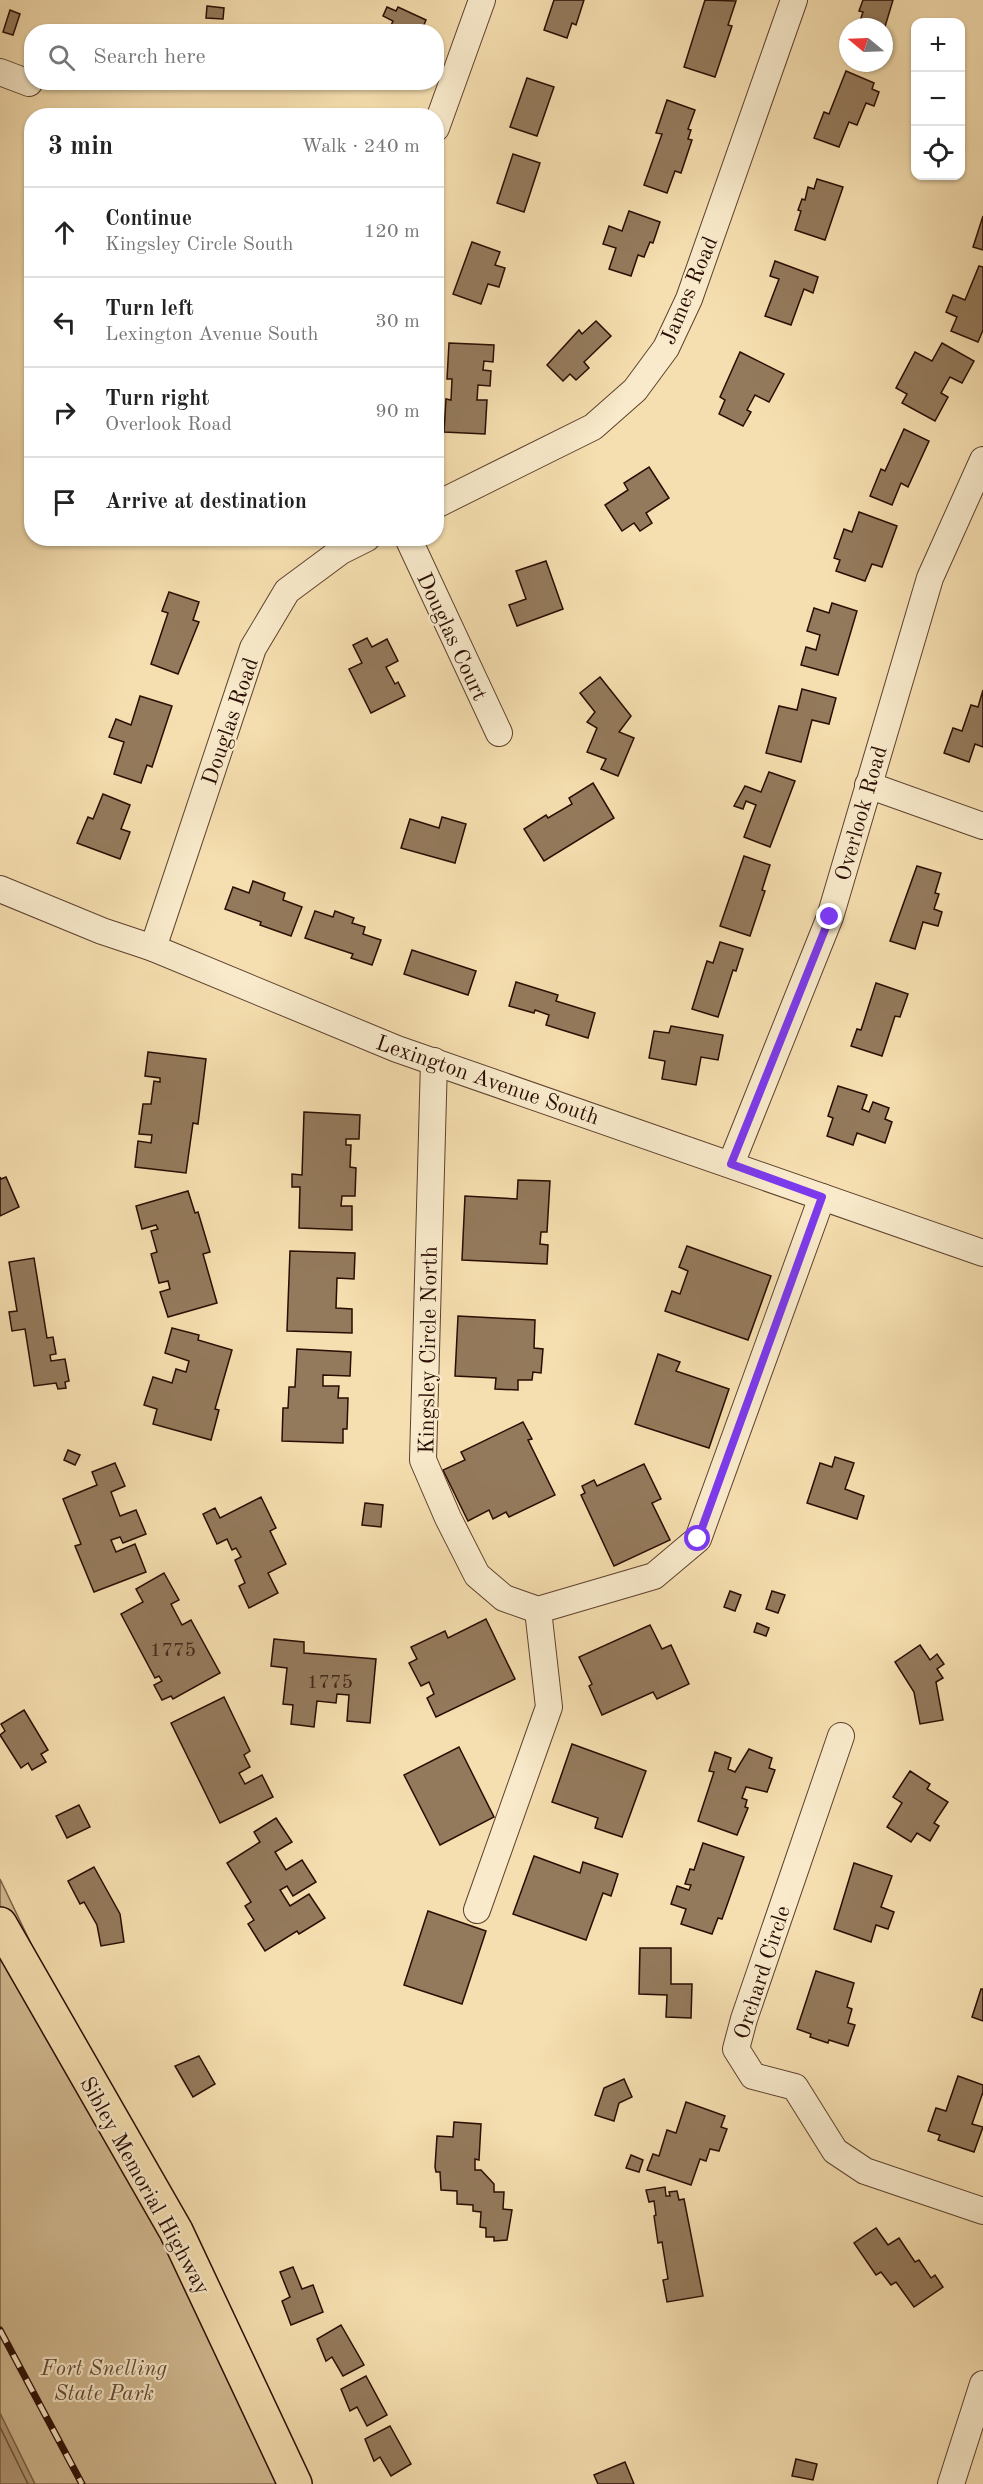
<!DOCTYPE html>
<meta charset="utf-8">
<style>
body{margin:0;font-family:"Old Standard TT",serif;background:#f2f2f2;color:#222}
.controls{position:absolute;right:18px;top:18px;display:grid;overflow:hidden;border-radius:12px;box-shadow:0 2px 4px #0004}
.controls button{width:54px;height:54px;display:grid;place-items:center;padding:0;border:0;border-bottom:2px solid #e0e0e0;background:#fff;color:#222;font:30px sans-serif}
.compass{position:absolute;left:839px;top:18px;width:54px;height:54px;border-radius:50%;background:#fff;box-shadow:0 2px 4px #0004;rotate:289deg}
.stop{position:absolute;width:18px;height:18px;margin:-14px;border:4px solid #7c3aed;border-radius:50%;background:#fff}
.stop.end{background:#7c3aed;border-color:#fff;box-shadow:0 2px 6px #0008}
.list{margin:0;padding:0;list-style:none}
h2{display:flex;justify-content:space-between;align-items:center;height:78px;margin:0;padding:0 24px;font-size:26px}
h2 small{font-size:20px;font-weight:400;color:#767676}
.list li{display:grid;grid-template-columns:39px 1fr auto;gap:18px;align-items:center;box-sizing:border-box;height:90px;padding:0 24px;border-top:2px solid #e0e0e0}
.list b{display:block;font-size:22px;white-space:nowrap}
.list p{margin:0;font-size:20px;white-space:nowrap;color:#767676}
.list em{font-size:20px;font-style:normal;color:#767676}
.icon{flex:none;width:33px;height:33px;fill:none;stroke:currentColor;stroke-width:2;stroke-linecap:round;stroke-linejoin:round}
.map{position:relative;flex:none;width:983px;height:2484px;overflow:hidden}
.search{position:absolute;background:#fff;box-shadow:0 2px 4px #0004;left:24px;top:24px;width:420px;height:66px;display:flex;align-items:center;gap:15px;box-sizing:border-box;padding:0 21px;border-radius:24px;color:#767676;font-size:22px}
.panel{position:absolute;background:#fff;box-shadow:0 2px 4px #0004;left:24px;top:108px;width:420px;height:438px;border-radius:24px}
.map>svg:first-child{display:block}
</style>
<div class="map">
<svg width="983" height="2484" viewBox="0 0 983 2484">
<rect width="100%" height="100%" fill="#f5deaf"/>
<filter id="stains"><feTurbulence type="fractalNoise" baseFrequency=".00333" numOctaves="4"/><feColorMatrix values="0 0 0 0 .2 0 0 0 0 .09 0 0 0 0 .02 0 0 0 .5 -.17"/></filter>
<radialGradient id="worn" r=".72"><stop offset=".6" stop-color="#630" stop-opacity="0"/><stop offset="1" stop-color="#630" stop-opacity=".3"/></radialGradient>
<path fill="#d2ba92" stroke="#7e644a" stroke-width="1.5" d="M0 1879 290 2484H0Z"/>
<path fill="#b09775" stroke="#7a6047" stroke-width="1.5" d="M0 2413 35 2484H0Z"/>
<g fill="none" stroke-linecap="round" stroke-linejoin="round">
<path stroke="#6d523c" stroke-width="1.5" d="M0 2427 28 2484"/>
</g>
<g fill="#947a5c" stroke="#2a0d03" stroke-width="1.5">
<path d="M554 0H584L576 25 572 23 567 38 544 30Z"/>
<path d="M705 0 736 1 728 25 732 26 715 77 684 67Z"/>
<path d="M863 0H893L884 30V27H858L863 12 859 11Z"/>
<path d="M207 6 224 8 223 19 206 18Z"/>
<path d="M387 7 396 11 398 7 426 20 421 32H388L393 21 383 16Z"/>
<path d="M10 10 20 14 13 35 3 32Z"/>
<path d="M846 71 874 83 872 89 879 92 874 106 866 103 857 125 849 122 839 147 814 138 824 112 829 114Z"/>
<path d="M527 78 554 87 537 136 510 127Z"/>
<path d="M667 100 695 110 688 129 691 130 688 139 692 140 681 173 675 171 667 193 644 185 662 134 656 133Z"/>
<path d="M513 154 540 163 524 212 497 203Z"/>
<path d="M817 179 843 187 825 240 795 230 801 211 798 210 802 199 805 200 808 187 814 189Z"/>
<path d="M629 211 660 222 653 243 650 242 644 257 638 255 631 276 609 269 616 248 603 244 609 226 622 231Z"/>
<path d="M983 216V250L973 247Z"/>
<path d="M472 242 500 252 495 265 505 268 499 287 488 284 481 304 453 294Z"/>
<path d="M775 261 818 277 813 293 804 289 791 325 765 316 779 279 770 276Z"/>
<path d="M979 266 983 267V330L978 342 951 331 957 317 946 312 953 295 965 300Z"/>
<path d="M596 321 611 336 584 362 589 368 576 380 570 374 563 381 547 365 579 330 582 334Z"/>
<path d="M449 343 494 345 493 362 484 361 483 370 491 371 490 386 478 385 477 400H487L485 434 444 432 446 399 451 400 452 379H447Z"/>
<path d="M942 343 974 361 962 383 950 377 941 393 948 397 935 421 902 403 907 394 896 388 915 352 932 361Z"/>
<path d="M740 352 784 374 769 402 755 395 747 410 751 412 743 426 719 414 725 400 720 397Z"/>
<path d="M904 429 929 441 908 487 901 483 892 505 870 496 881 469 885 471Z"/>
<path d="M649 467 669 498 646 513 652 523 640 531 634 523 622 531 605 505 628 490 624 483Z"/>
<path d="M859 512 897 526 882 567 872 564 865 581 836 571 840 560 834 558 844 529 852 532Z"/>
<path d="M546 561 563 609 517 626 509 605 526 599 516 571Z"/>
<path d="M169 592 199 602 193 620 199 622 178 674 151 664 168 613 162 611Z"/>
<path d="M832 603 857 611 838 675 801 665 806 647 816 650 820 635 807 631 814 608 829 613Z"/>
<path d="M367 638 372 647 387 639 398 661 386 667 395 684 398 682 405 696 371 713 349 669 362 663 353 645Z"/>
<path d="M600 677 631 716 619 732 634 738 618 776 601 769 606 759 587 752 597 728 587 722 595 712 580 693Z"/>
<path d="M802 689 836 698 829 724 812 720 801 762 766 753 779 706 797 710Z"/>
<path d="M983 690V747L975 744 969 762 944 753 953 728 962 731 971 705 978 707Z"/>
<path d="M140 696 172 706 152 767 147 765 141 783 114 774 124 742 109 737 116 719 131 725Z"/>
<path d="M769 772 795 781 770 847 744 837 756 805 746 801 743 809 734 806 745 786 761 792Z"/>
<path d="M593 783 614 818 544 861 524 829 546 815 548 818 572 804 569 798Z"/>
<path d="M103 794 130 805 121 829 130 832 120 859 77 843 88 817 93 819Z"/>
<path d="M442 817 466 824 455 863 401 848 410 819 439 828Z"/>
<path d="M744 856 770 865 762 890 765 891 750 936 720 926Z"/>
<path d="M917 866 941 873 935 893 939 894 934 909 942 912 938 926 923 922 915 949 890 941Z"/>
<path d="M253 881 285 893 283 900 302 907 291 936 260 925 261 922 225 909 233 887 249 893Z"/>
<path d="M315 911 333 917 335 911 354 918 352 923 365 927 363 934 381 940 372 965 351 958 353 954 305 938Z"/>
<path d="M720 942 743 949 736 971 733 970 718 1017 692 1009 707 961 713 963Z"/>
<path d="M412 950 476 971 468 995 404 974Z"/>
<path d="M516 982 558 995 556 1001 595 1013 588 1038 546 1025 549 1015 535 1010 534 1013 509 1006Z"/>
<path d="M876 983 908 994 900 1017 895 1016 882 1056 851 1046 857 1029 861 1030Z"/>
<path d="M671 1026 723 1035 718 1060 701 1057 696 1085 662 1079 665 1061 649 1058 654 1031 669 1033Z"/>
<path d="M148 1052 206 1059 198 1124 193 1123 186 1173 135 1167 138 1141 151 1143 152 1135 139 1134 143 1104H151L154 1081 160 1082V1078L145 1076Z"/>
<path d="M838 1086 867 1095 862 1109 869 1112 873 1102 889 1108 885 1119 892 1122 885 1143 857 1133 853 1145 827 1136 833 1118 828 1116Z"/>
<path d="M304 1112 360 1115 359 1139H346V1145H351L350 1167 356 1168 355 1196H342L341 1206H352V1230L299 1228 300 1187H292V1174L302 1175Z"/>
<path d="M0 1177 1 1179 6 1177 19 1207 0 1216Z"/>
<path d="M518 1180 550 1181 547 1232H541L540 1244 548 1245 547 1264 462 1260 465 1196 517 1199Z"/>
<path d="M188 1191 195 1213 198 1212 210 1252 203 1254 217 1303 168 1317 160 1292 170 1289 168 1281 159 1283 151 1254 157 1252 151 1231 158 1229 156 1225 142 1229 136 1206Z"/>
<path d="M687 1246 771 1276 748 1340 665 1311 672 1291 680 1294 688 1271 679 1267Z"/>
<path d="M290 1251 355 1253 354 1279 337 1278 336 1308 352 1309V1333L287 1331Z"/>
<path d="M34 1258 47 1338 53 1337 56 1354 50 1355 51 1361 65 1359 69 1381 65 1382 66 1388 58 1389 56 1383 34 1386 25 1329 12 1331 9 1312 17 1311 9 1262Z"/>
<path d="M458 1316 535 1320 534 1348 543 1349 541 1373 533 1372 532 1380H518V1390L495 1389 496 1378 455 1376Z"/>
<path d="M172 1328 199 1335 198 1340 232 1350 215 1409 219 1410 211 1440 153 1424 157 1409 144 1405 153 1377 172 1383 176 1369 186 1372 189 1361 165 1353Z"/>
<path d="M297 1349 351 1352 350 1376 323 1375V1386H339L338 1398H348L347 1429H343V1443L282 1441 283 1408H288L289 1387H295Z"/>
<path d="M658 1354 680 1362 676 1371 729 1389 709 1448 635 1424Z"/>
<path d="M523 1422 532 1439 528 1440 555 1495 509 1517 506 1512 493 1519 489 1510 468 1521 443 1470 465 1460 461 1452Z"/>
<path d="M68 1450 80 1455 75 1465 64 1460Z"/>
<path d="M835 1457 854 1463 845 1489 864 1496 857 1519 807 1503 820 1463 832 1467Z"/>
<path d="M115 1463 125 1486 111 1492 120 1516 136 1510 146 1534 123 1543 120 1537 111 1540 116 1552 135 1544 146 1572 94 1592 75 1546 81 1544 63 1499 97 1485 92 1472Z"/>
<path d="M644 1464 661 1499 652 1503 670 1540 614 1566 581 1495 585 1493 582 1486 594 1480 597 1486Z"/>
<path d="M261 1497 276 1528 270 1531 286 1564 268 1573 278 1593 249 1608 239 1586 245 1583 235 1560 241 1557 236 1548 232 1550 227 1539 217 1544 203 1514 215 1508 220 1518Z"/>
<path d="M365 1503 383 1505 381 1527 362 1525Z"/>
<path d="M164 1573 179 1600 171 1604 182 1625 191 1620 220 1673 173 1699 171 1696 162 1700 154 1685 162 1681 159 1676 155 1678 121 1614 143 1602 136 1589Z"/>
<path d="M730 1591 741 1595 735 1611 724 1607Z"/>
<path d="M772 1591 785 1595 778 1613 766 1609Z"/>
<path d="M486 1619 515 1679 436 1717 427 1698 434 1694 429 1682 421 1686 409 1663 417 1659 411 1647 445 1631 448 1638Z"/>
<path d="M757 1623 769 1628 766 1636 754 1632Z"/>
<path d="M650 1625 662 1649 671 1645 689 1684 657 1699 653 1692 602 1715 589 1686 592 1684 579 1657Z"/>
<path d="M274 1639 304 1642V1653L376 1659 370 1723 347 1721 349 1695 337 1694 336 1703 317 1701 314 1727 291 1724 293 1705 283 1704 287 1668 271 1666Z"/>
<path d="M920 1645 930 1660 937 1654 944 1664 937 1669 943 1678 936 1682 943 1720 920 1724 914 1692 895 1662Z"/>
<path d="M224 1697 250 1751 244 1755 250 1767 239 1773 245 1784 262 1775 273 1797 220 1823 171 1723Z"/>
<path d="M24 1710 48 1750 41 1754 46 1762 32 1770 28 1763 21 1768 0 1735 5 1731 1 1724Z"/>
<path d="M572 1744 646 1771 622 1837 595 1828 598 1818 552 1802Z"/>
<path d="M459 1747 494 1817 440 1845 404 1775Z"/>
<path d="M749 1749 772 1758 769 1768 775 1770 767 1792 746 1787 742 1798 747 1800 745 1807 748 1808 737 1835 698 1821 714 1772 709 1771 715 1752 731 1758 728 1769 735 1772Z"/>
<path d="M910 1771 930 1784 927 1789 948 1802 934 1823 939 1826 930 1841 917 1833 911 1842 887 1827 902 1803 893 1797Z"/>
<path d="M79 1805 90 1827 67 1838 56 1816Z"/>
<path d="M276 1818 292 1842 275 1852 286 1870 302 1860 316 1882 293 1896 287 1886 280 1890 290 1906 309 1894 325 1918 299 1934 297 1931 265 1951 248 1924 254 1920 245 1906 251 1902 227 1863 260 1842 254 1832Z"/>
<path d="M703 1843 744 1857 726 1908 722 1919 718 1918 712 1934 681 1924 686 1909 671 1904 677 1886 689 1890 691 1885 685 1884 690 1869 694 1870Z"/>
<path d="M534 1856 580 1873 583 1862 618 1874 611 1896 603 1893 586 1940 513 1914Z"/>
<path d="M854 1863 892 1876 881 1907 894 1912 888 1929 876 1925 871 1942 834 1929Z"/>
<path d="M94 1867 120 1914 124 1942 101 1946 97 1925 84 1902 80 1904 68 1881Z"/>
<path d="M428 1911 486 1931 462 2004 404 1985Z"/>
<path d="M640 1948H671V1984H692L691 2018 666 2017 667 1995 639 1994Z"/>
<path d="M816 1971 854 1983 847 2007 852 2009 848 2023 855 2025 848 2046 829 2040 828 2043 810 2037 811 2034 797 2029Z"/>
<path d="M981 1989H983V2021L972 2017Z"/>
<path d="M199 2056 215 2084 193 2097 175 2066Z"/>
<path d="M958 2076 983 2085V2092L972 2124 983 2127 974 2152 938 2140 940 2135 928 2131 936 2108 946 2111Z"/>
<path d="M624 2079 632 2097 619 2103 614 2121 595 2115 604 2088Z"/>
<path d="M686 2102 725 2116 721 2127 727 2129 719 2151 710 2149 706 2161 700 2159 691 2185 647 2170 653 2154 659 2156 667 2130 676 2133Z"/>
<path d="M454 2122 481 2124 479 2160 475 2159V2170H481L494 2184V2192H504L503 2209 512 2210 507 2240 494 2241V2237H486V2228L480 2227 481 2212 473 2211V2205L457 2204V2191L441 2190 440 2172H436L435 2167 437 2136 453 2137Z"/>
<path d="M631 2155 643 2160 639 2172 626 2168Z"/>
<path d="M665 2187 666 2196H670L669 2192 677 2191 679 2200 684 2199 703 2296 667 2302 663 2280 668 2279 662 2242 658 2243 654 2216 656 2215 654 2201 649 2202 646 2190Z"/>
<path d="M876 2228 888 2245 899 2238 915 2262 919 2260 931 2278 935 2275 943 2287 914 2307 896 2282 891 2285 881 2272 876 2275 854 2243Z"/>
<path d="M293 2267 302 2289 313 2285 323 2312 291 2325 282 2301 290 2297 280 2272Z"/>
<path d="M341 2325 364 2365 343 2376 332 2357 326 2361 317 2339Z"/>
<path d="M366 2376 387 2415 367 2426 357 2407 350 2411 341 2389Z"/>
<path d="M390 2426 411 2464 391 2476 380 2457 374 2461 365 2439Z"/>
<path d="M796 2459 817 2464 813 2480 792 2476Z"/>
<path d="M625 2462 634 2484H598L594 2475Z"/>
</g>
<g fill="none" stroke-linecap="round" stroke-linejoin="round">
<defs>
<g id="minor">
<path d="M0 72 29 83"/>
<path d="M436 128 482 0"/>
<path d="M436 505 593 427 635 390 666 348 689 299 794 0"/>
<path d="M408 538 499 733"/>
<path d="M868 785 983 826"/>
<path d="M0 889 102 931 153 948 397 1049 983 1253"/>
<path d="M153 948 253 648 287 591 341 551 367 538"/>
<path d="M434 1061 423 1460 448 1518 477 1575 504 1598 538 1610 654 1576 698 1539 822 1197"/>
<path d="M731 1164 830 917 930 578 983 460"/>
<path d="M841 1736 744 2019 736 2049 753 2076 795 2087 835 2151 865 2171 983 2211"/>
<path d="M477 1910 549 1707 538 1610"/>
<path d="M951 2484 983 2384"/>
</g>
<path id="major" d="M0 1924 176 2231 295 2484"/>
</defs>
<use href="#minor" stroke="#5d412e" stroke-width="28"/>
<use href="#major" stroke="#2a0d03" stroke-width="36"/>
<use href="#minor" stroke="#f8eacb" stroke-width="26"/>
<use href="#major" stroke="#f5deaf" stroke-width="33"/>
<defs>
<path id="rail" d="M0 2330 82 2484"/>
</defs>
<use href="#rail" stroke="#2a0d03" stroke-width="7"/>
<use href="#rail" stroke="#f8eacb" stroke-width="4.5" stroke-dasharray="14" stroke-linecap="butt"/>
</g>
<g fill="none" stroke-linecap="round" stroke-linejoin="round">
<path stroke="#7c3aed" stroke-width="8" d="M698 1539 822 1197 731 1164 830 917"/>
</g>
<g text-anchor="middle" stroke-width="4.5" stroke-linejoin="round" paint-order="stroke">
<g font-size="20" fill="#442819">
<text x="173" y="1656">1775</text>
<text x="330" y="1688">1775</text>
</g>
<g font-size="22" fill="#2a0d03" stroke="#f8eacb">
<text transform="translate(688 290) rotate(-67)" y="8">James Road</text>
<text transform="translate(453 636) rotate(65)" y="8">Douglas Court</text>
<text transform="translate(229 721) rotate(-71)" y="8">Douglas Road</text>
<text transform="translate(860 813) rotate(-74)" y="8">Overlook Road</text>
<text transform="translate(488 1079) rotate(19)" y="8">Lexington Avenue South</text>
<text transform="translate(427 1350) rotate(-89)" y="8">Kingsley Circle North</text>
<text transform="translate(761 1972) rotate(-72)" y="8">Orchard Circle</text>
<text transform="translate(146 2185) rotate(61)" y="8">Sibley Memorial Highway</text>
</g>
<g font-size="22" font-style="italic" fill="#654a35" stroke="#f8eacb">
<text x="104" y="2375">Fort Snelling<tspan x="104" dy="25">State Park</tspan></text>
</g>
</g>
<rect width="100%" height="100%" filter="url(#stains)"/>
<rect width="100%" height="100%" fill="url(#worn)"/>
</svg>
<div class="controls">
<button>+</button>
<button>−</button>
<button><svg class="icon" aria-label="locate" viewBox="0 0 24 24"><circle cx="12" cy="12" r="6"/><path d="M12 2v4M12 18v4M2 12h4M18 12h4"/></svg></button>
</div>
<svg class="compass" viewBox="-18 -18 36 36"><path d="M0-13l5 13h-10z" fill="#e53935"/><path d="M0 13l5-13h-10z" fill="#767676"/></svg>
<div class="stop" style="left:698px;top:1539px"></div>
<div class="stop end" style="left:830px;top:917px"></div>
<div class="search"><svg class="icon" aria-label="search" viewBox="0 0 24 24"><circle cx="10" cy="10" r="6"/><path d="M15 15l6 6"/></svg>Search here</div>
<section class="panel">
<h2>3 min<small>Walk · 240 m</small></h2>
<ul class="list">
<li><svg class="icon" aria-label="ahead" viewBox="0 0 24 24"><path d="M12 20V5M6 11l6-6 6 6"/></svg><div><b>Continue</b><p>Kingsley Circle South</p></div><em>120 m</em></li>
<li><svg class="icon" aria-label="left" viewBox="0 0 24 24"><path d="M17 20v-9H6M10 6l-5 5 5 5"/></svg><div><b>Turn left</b><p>Lexington Avenue South</p></div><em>30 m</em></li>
<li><svg class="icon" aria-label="right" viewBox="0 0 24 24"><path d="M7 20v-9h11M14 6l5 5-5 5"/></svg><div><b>Turn right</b><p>Overlook Road</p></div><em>90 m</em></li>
<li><svg class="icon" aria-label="arrive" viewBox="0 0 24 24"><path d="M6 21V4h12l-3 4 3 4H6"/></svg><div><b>Arrive at destination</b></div></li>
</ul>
</section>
</div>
